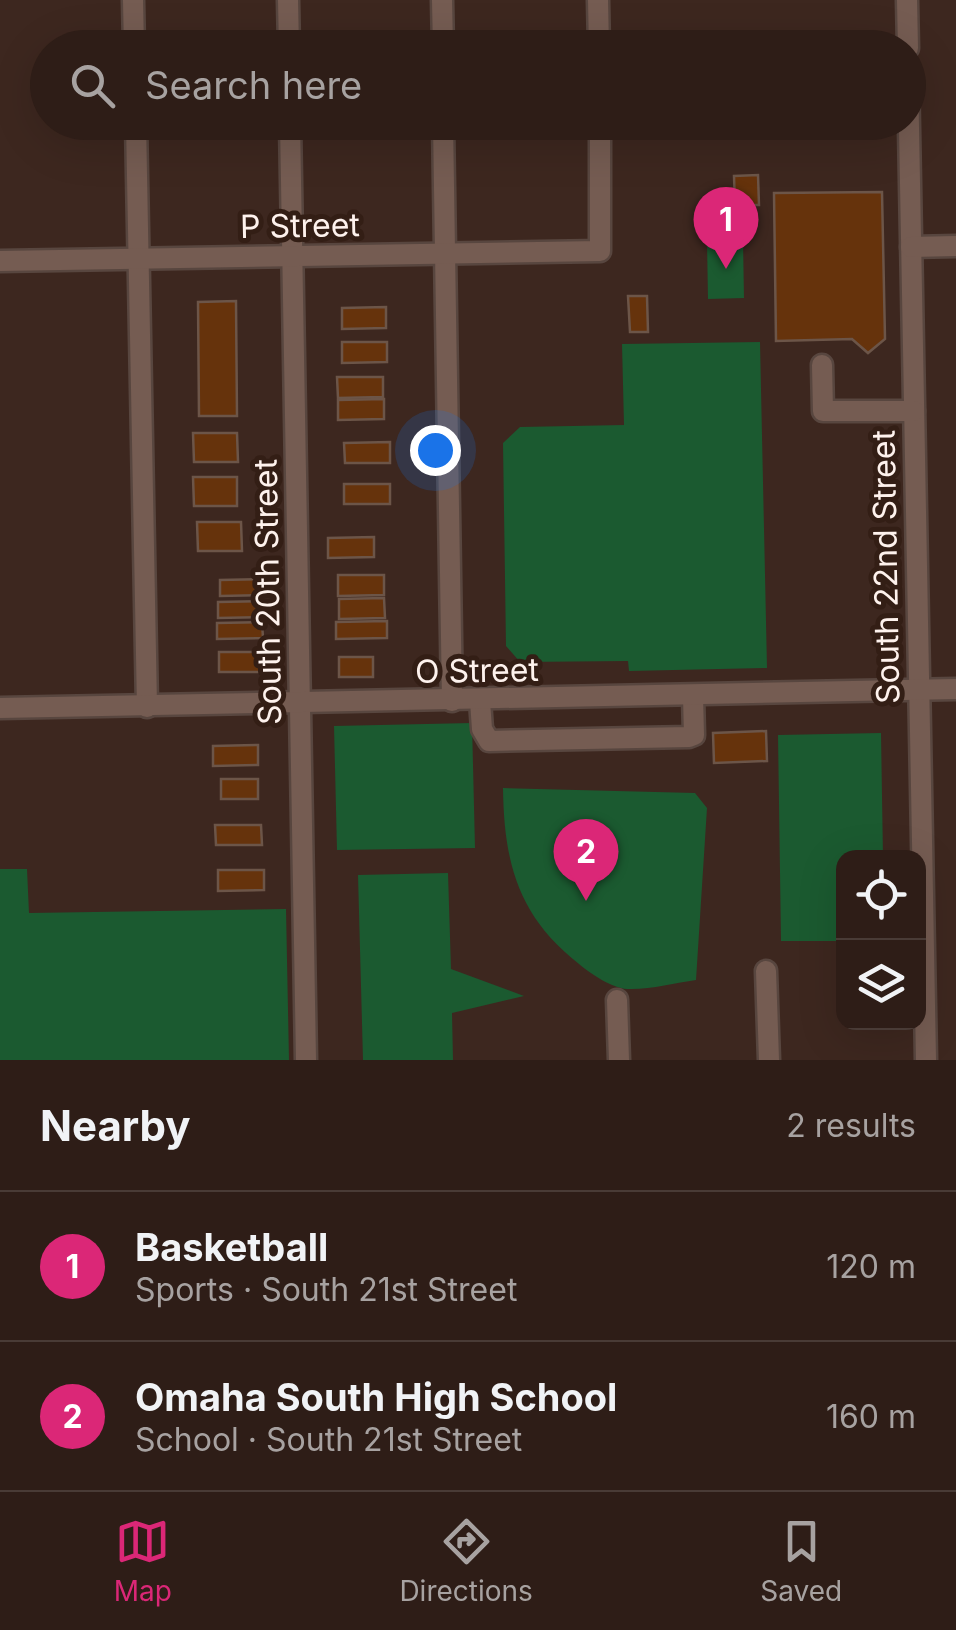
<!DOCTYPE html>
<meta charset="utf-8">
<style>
body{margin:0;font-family:Inter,sans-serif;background:#3a2a24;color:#f1f3f6}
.controls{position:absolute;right:30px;bottom:30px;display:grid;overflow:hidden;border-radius:20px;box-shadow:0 10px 40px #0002}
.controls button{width:90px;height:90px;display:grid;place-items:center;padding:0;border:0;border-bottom:2px solid #493b36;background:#2e1d17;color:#f1f3f6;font:50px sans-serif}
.you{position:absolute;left:435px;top:450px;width:35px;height:35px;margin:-25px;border:8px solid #fff;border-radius:50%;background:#1a73e8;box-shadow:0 0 0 15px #1a73e833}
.badge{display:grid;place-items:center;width:65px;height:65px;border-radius:50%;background:#db2777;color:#fff;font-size:32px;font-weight:700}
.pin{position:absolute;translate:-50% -82px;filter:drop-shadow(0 2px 5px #0008)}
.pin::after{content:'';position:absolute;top:52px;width:35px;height:30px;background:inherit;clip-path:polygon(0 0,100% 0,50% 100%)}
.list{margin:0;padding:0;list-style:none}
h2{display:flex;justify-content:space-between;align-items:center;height:130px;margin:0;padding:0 40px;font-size:42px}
h2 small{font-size:32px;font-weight:400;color:#a7a2a1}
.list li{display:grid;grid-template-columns:65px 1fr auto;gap:30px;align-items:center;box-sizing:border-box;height:150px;padding:0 40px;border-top:2px solid #493b36}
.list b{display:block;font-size:38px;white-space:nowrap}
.list p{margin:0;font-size:32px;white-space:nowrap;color:#a7a2a1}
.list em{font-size:32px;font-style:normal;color:#a7a2a1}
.icon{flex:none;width:55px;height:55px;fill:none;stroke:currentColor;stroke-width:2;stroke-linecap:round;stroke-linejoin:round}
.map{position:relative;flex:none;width:956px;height:1060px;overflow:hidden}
.search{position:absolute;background:#2e1d17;box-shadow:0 10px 40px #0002;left:30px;right:30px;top:30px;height:110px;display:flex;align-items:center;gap:25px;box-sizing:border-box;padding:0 35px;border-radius:55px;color:#a7a2a1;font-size:38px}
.sheet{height:430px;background:#2e1d17}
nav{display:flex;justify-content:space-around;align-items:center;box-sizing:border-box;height:140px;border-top:2px solid #493b36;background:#2e1d17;font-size:28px;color:#a7a2a1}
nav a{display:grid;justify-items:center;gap:5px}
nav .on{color:#db2777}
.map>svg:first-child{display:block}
</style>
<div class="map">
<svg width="956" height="1060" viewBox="0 0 956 1060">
<rect width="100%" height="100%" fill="#3d271f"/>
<g fill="#1b5a30">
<path d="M743 240 744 298 708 299 707 241Z"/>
<path d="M760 342 767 668 629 671 628 661 520 662 506 646 503 443 520 427 624 425 622 344Z"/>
<path d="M472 723 475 848 337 850 334 726Z"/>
<path d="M881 733 883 857 844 858 843 941H781L778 735Z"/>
<path d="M503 788 695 793 707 808 696 980C675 983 649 990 627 989 612 988 591 974 579 964 518 916 504 863 503 788Z"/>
<path d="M0 869H27L29 913 286 909 289 1060H0Z"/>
<path d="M448 873 451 969 524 996 452 1013 453 1060H363L358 875Z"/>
</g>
<g fill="#66330c" stroke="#6c5548" stroke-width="2.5">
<path d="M758 175 759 205H735L734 176Z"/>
<path d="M882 192 885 339 868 353 852 339 776 341 774 193Z"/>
<path d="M628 296H647L648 332H630Z"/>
<path d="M236 301 237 416H199L198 302Z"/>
<path d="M386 307V328L342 329V308Z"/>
<path d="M342 342H387V362L342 363Z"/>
<path d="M337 377H383V397L338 398Z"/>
<path d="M384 399V419L338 420V400Z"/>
<path d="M193 433H237L238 462H194Z"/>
<path d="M390 442V463H345L344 443Z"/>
<path d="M193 477H237V506H194Z"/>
<rect x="344" y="484" width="46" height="20"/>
<path d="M197 522H241L242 551H198Z"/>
<path d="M374 537V557L328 558V538Z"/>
<path d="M338 575H384V595L338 596Z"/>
<path d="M265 579V595L220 596V580Z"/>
<path d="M384 598 385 618 339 619V599Z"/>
<path d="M263 601V617L218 618V602Z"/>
<path d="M387 621V638L336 639V622Z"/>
<path d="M262 622 263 638 217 639V623Z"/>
<rect x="219" y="652" width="46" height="20"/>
<rect x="339" y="657" width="34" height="20"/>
<path d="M766 731 767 761 714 763 713 733Z"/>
<path d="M258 745V765L213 766V746Z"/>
<rect x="221" y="779" width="37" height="20"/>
<path d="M215 825H261L262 845H216Z"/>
<path d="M218 870H264V890L218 891Z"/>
</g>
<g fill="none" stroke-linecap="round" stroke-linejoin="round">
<defs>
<g id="minor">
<path d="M133 0 134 48"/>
<path d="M288 0 289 48"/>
<path d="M442 0 443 48"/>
<path d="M598 0 599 48"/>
<path d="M907 0 908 48"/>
<path d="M908 73 926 1060"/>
<path d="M136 122 147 707"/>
<path d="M290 122 306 1060"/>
<path d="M443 122 452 701"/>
<path d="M911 247 956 246"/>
<path d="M0 261 600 251V122"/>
<path d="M822 365 823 411H914"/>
<path d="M480 701 482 729 489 741 689 737 694 735 693 696"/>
<path d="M0 708 956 689"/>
<path d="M766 971 769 1060"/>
<path d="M617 1000 619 1060"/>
</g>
</defs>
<use href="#minor" stroke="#58463f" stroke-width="25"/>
<use href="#minor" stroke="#755c52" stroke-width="20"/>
</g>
<g text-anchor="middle" stroke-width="10" stroke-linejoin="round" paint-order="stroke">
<g font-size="32" fill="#fef2ed" stroke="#331e15">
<text transform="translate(300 226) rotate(-1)" y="11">P Street</text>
<text transform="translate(886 567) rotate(-91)" y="11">South 22nd Street</text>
<text transform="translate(268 592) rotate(-91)" y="11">South 20th Street</text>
<text transform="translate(477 671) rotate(-1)" y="11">O Street</text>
</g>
</g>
</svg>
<div class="controls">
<button><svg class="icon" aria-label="locate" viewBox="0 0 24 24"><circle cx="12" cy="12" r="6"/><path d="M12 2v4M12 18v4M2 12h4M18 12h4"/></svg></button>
<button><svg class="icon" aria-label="layers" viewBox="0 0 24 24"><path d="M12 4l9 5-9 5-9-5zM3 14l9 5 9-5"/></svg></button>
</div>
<div class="you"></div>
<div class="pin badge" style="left:726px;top:269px">1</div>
<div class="pin badge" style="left:586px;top:901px">2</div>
<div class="search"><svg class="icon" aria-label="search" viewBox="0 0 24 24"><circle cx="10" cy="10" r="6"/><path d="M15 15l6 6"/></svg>Search here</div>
</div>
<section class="sheet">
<h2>Nearby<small>2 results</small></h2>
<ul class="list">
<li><span class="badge">1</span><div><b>Basketball</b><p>Sports · South 21st Street</p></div><em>120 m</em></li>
<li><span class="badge">2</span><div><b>Omaha South High School</b><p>School · South 21st Street</p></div><em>160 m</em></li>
</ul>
</section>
<nav>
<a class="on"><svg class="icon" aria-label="map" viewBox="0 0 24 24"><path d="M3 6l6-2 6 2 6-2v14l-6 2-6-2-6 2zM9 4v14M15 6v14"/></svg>Map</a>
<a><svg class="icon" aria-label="directions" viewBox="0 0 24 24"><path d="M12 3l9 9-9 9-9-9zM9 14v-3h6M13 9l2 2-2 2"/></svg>Directions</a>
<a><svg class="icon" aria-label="saved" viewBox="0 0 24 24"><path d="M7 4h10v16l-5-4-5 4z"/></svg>Saved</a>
</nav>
